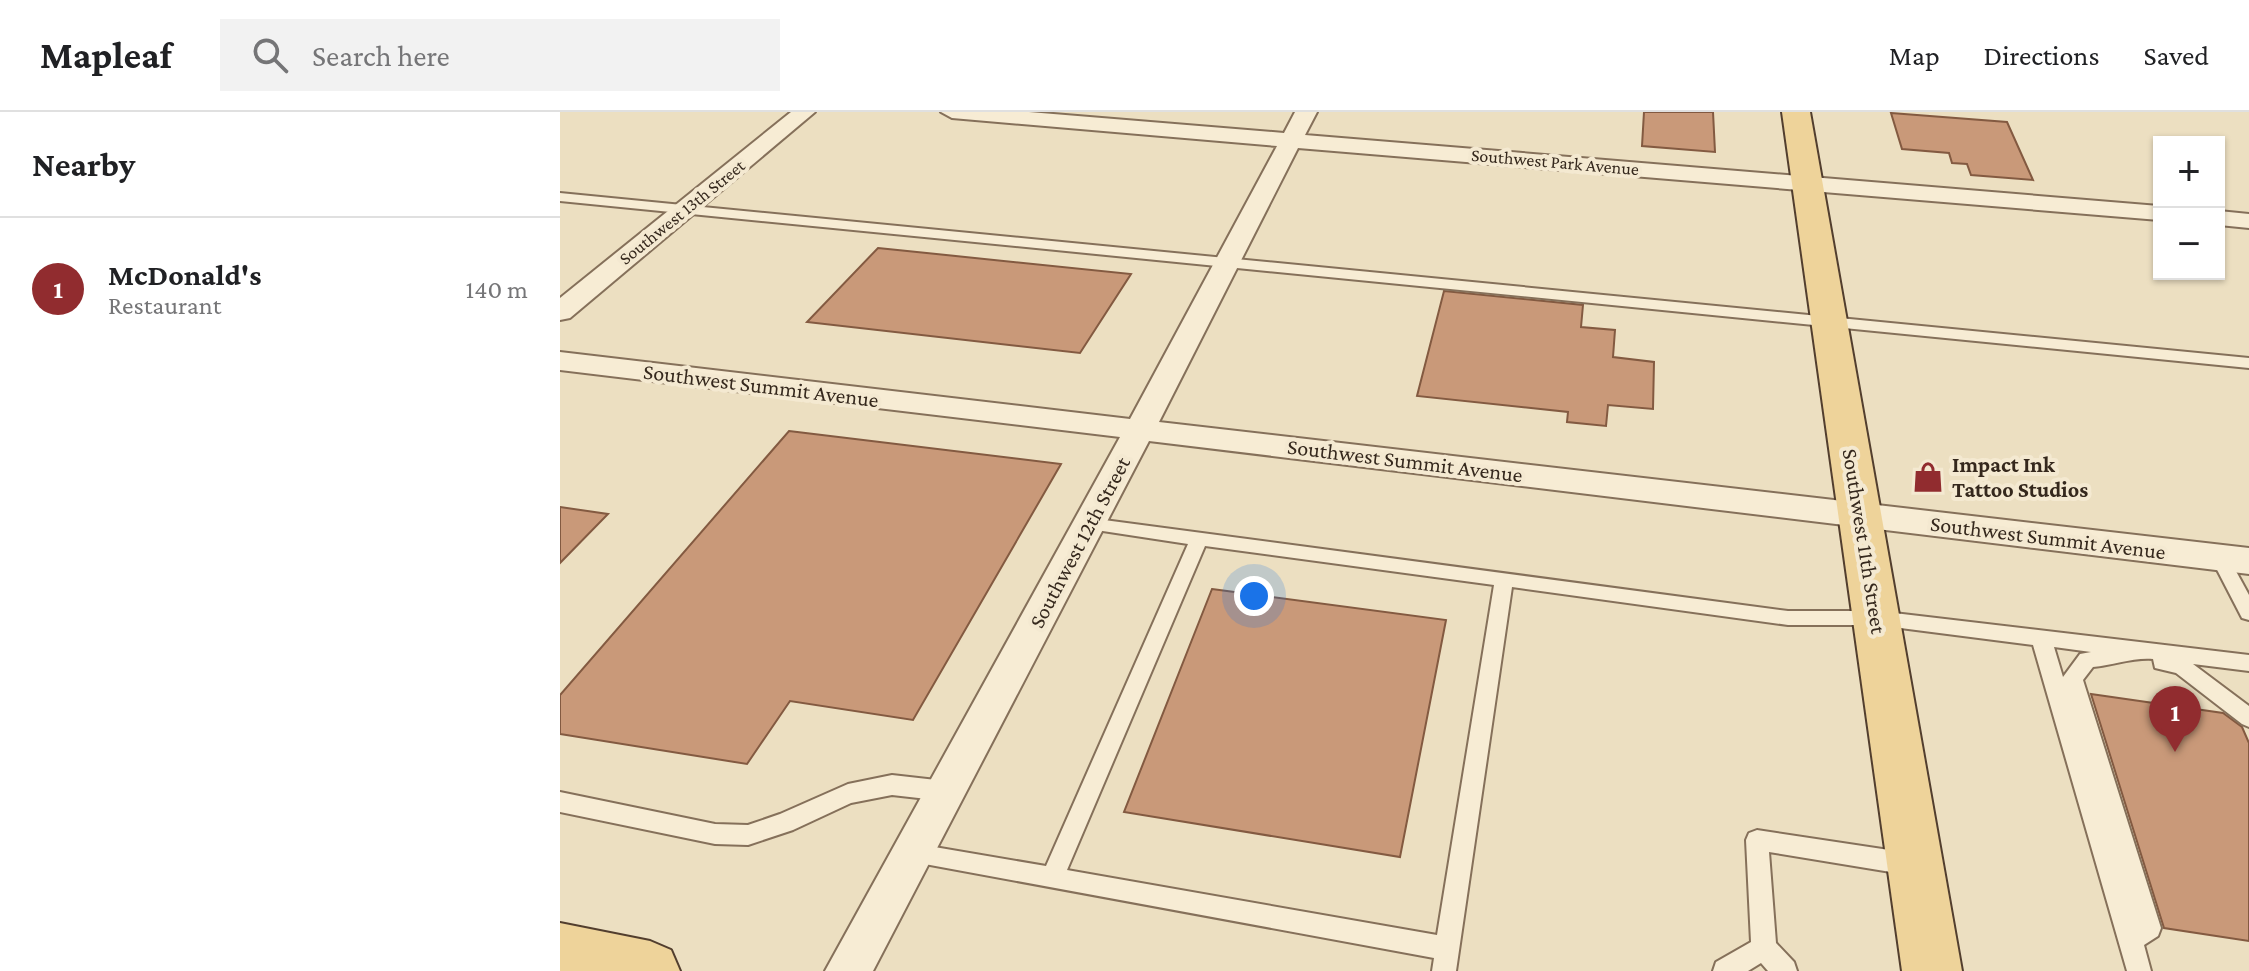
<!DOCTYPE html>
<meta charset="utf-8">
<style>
body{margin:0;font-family:"Crimson Pro",serif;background:#f2f2f2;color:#202124}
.controls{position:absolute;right:24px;top:24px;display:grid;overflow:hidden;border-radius:0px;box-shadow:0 2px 6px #0004}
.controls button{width:72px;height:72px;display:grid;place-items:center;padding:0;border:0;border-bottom:2px solid #e0e0e0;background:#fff;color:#202124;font:40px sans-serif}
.you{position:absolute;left:694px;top:484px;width:28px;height:28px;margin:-20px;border:6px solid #fff;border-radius:50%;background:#1a73e8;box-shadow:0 0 0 12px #1a73e833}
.badge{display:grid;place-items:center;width:52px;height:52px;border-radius:50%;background:#912c2f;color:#fff;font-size:26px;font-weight:700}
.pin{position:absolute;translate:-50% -66px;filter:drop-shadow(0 2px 4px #0008)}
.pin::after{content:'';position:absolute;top:42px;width:28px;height:24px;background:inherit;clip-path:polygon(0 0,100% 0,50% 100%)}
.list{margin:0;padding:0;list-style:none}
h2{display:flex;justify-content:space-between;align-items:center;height:104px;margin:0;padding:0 32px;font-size:34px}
h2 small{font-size:26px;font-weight:400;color:#757577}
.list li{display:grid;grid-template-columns:52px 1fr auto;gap:24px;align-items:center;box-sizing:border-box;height:144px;padding:0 32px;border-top:2px solid #e0e0e0}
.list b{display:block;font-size:30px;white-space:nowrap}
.list p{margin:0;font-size:26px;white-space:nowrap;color:#757577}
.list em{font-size:26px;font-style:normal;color:#757577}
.icon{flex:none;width:44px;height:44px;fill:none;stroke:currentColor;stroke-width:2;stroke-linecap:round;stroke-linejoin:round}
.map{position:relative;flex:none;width:1689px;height:859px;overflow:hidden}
header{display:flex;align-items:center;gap:48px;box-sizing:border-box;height:112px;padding:0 40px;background:#fff;border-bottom:2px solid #e0e0e0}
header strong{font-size:38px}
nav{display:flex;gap:44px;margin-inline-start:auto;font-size:28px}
.search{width:560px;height:72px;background:#f2f2f2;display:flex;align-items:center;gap:20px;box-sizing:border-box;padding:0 28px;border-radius:0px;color:#757577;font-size:30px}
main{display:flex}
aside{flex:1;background:#fff}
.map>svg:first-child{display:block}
</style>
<header>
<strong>Mapleaf</strong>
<div class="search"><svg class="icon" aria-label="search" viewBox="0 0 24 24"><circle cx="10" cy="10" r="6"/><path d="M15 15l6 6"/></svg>Search here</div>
<nav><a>Map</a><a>Directions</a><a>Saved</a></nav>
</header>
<main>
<aside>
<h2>Nearby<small></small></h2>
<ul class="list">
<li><span class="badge">1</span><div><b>McDonald's</b><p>Restaurant</p></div><em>140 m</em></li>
</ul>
</aside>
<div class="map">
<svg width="1689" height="859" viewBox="0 0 1689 859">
<rect width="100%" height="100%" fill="#ecdfc1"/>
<g fill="#c99979" stroke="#835a41" stroke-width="2">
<path d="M1084 0H1153L1155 40 1082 34Z"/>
<path d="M1331 1 1447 10 1473 68 1411 63 1407 52 1392 51 1389 41 1342 37Z"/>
<path d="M318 136 571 162 520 241 247 210Z"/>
<path d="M884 179 1023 193 1021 215 1055 218 1053 245 1094 250 1093 297 1048 293 1046 314 1007 310 1008 300 857 284Z"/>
<path d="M229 319 501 352 353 608 230 589 187 652 0 622V583Z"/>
<path d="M0 395 48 402 0 451Z"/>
<path d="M652 477 886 508 840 745 564 700Z"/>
<path d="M1531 582 1663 601 1682 615 1689 631V829L1604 816Z"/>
</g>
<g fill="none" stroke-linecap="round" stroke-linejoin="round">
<defs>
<g id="lane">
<path d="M0 81 1689 246V256L0 89Z"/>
<path d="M529 406 1228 499H1317L1689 543V559L1633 552 1689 594V615L1682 612 1616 561 1595 556 1593 547C1575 545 1553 553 1533 555L1523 568 1601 816 1598 824 1584 833 1591 859H1567L1473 533 1317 513H1228L952 475 896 859H872L874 846 343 748 340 741 343 734 351 731 486 754 628 432 523 416 520 412 523 408ZM645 434 934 473 877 823 507 758ZM1494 535 1531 540 1520 542 1503 565Z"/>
<path d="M1660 439 1666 441 1689 483V508L1682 506 1651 446Z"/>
<path d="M332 663 385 669 393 672 396 679 393 686 385 689 332 683 291 691 233 718 188 733 155 732 0 700V680L155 712 188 713 220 702 288 672Z"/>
<path d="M1197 718 1349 741 1357 744 1361 752 1357 760 1349 763 1209 740 1216 831 1234 850 1237 859H1208L1201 851 1188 859H1153L1156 850 1191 830 1186 728 1189 721Z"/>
</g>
<g id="street">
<path d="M231 0H255L10 206 0 208V186Z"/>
<path d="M381 0H469L724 21 735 0H757L745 23 1599 94V108L738 36 599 310 1689 436V462L589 329 313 859H265L560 325 0 258V240L570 307 717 34 392 6Z"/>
<path d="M1659 99 1689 102V116L1659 113Z"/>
</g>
<g id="primary">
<path d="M1222 0H1250L1402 859H1342Z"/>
<path d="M0 811 90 829 111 838 120 859H0Z"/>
</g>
</defs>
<use href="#lane" stroke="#85705a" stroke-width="4"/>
<use href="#street" stroke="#85705a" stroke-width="4"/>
<use href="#primary" stroke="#523e2e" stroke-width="4"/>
<use href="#lane" fill="#f7ecd4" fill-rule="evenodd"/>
<use href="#street" fill="#f7ecd4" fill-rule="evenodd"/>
<use href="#primary" fill="#eed39a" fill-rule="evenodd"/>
</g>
<defs>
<symbol id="shop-bare" viewBox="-9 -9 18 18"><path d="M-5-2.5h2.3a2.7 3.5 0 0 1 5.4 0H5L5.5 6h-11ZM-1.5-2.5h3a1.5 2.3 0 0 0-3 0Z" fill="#912c2f" stroke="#f4e9d1" stroke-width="2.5" paint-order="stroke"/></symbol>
</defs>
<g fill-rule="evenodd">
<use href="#shop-bare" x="1346" y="343" width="44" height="44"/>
</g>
<g text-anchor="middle" stroke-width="8" stroke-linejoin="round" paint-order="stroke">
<g font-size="18" fill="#35281d" stroke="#f4e9d1">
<text transform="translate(995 50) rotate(5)" y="6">Southwest Park Avenue</text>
<text transform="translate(122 100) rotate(-39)" y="6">Southwest 13th Street</text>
</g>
<g font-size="22" fill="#35281d" stroke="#f4e9d1">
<text transform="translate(201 273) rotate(7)" y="8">Southwest Summit Avenue</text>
<text transform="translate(845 348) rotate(7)" y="8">Southwest Summit Avenue</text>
<text transform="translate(1488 425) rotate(7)" y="8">Southwest Summit Avenue</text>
<text transform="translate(1305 429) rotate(81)" y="8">Southwest 11th Street</text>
<text transform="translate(519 430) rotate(-62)" y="8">Southwest 12th Street</text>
</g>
<g font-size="22" font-weight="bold" fill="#35281d" stroke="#f4e9d1" text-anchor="start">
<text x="1392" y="360">Impact Ink<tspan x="1392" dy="25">Tattoo Studios</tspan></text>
</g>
</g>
</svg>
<div class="controls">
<button>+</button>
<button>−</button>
</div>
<div class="you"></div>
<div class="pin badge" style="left:1615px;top:640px">1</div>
</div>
</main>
